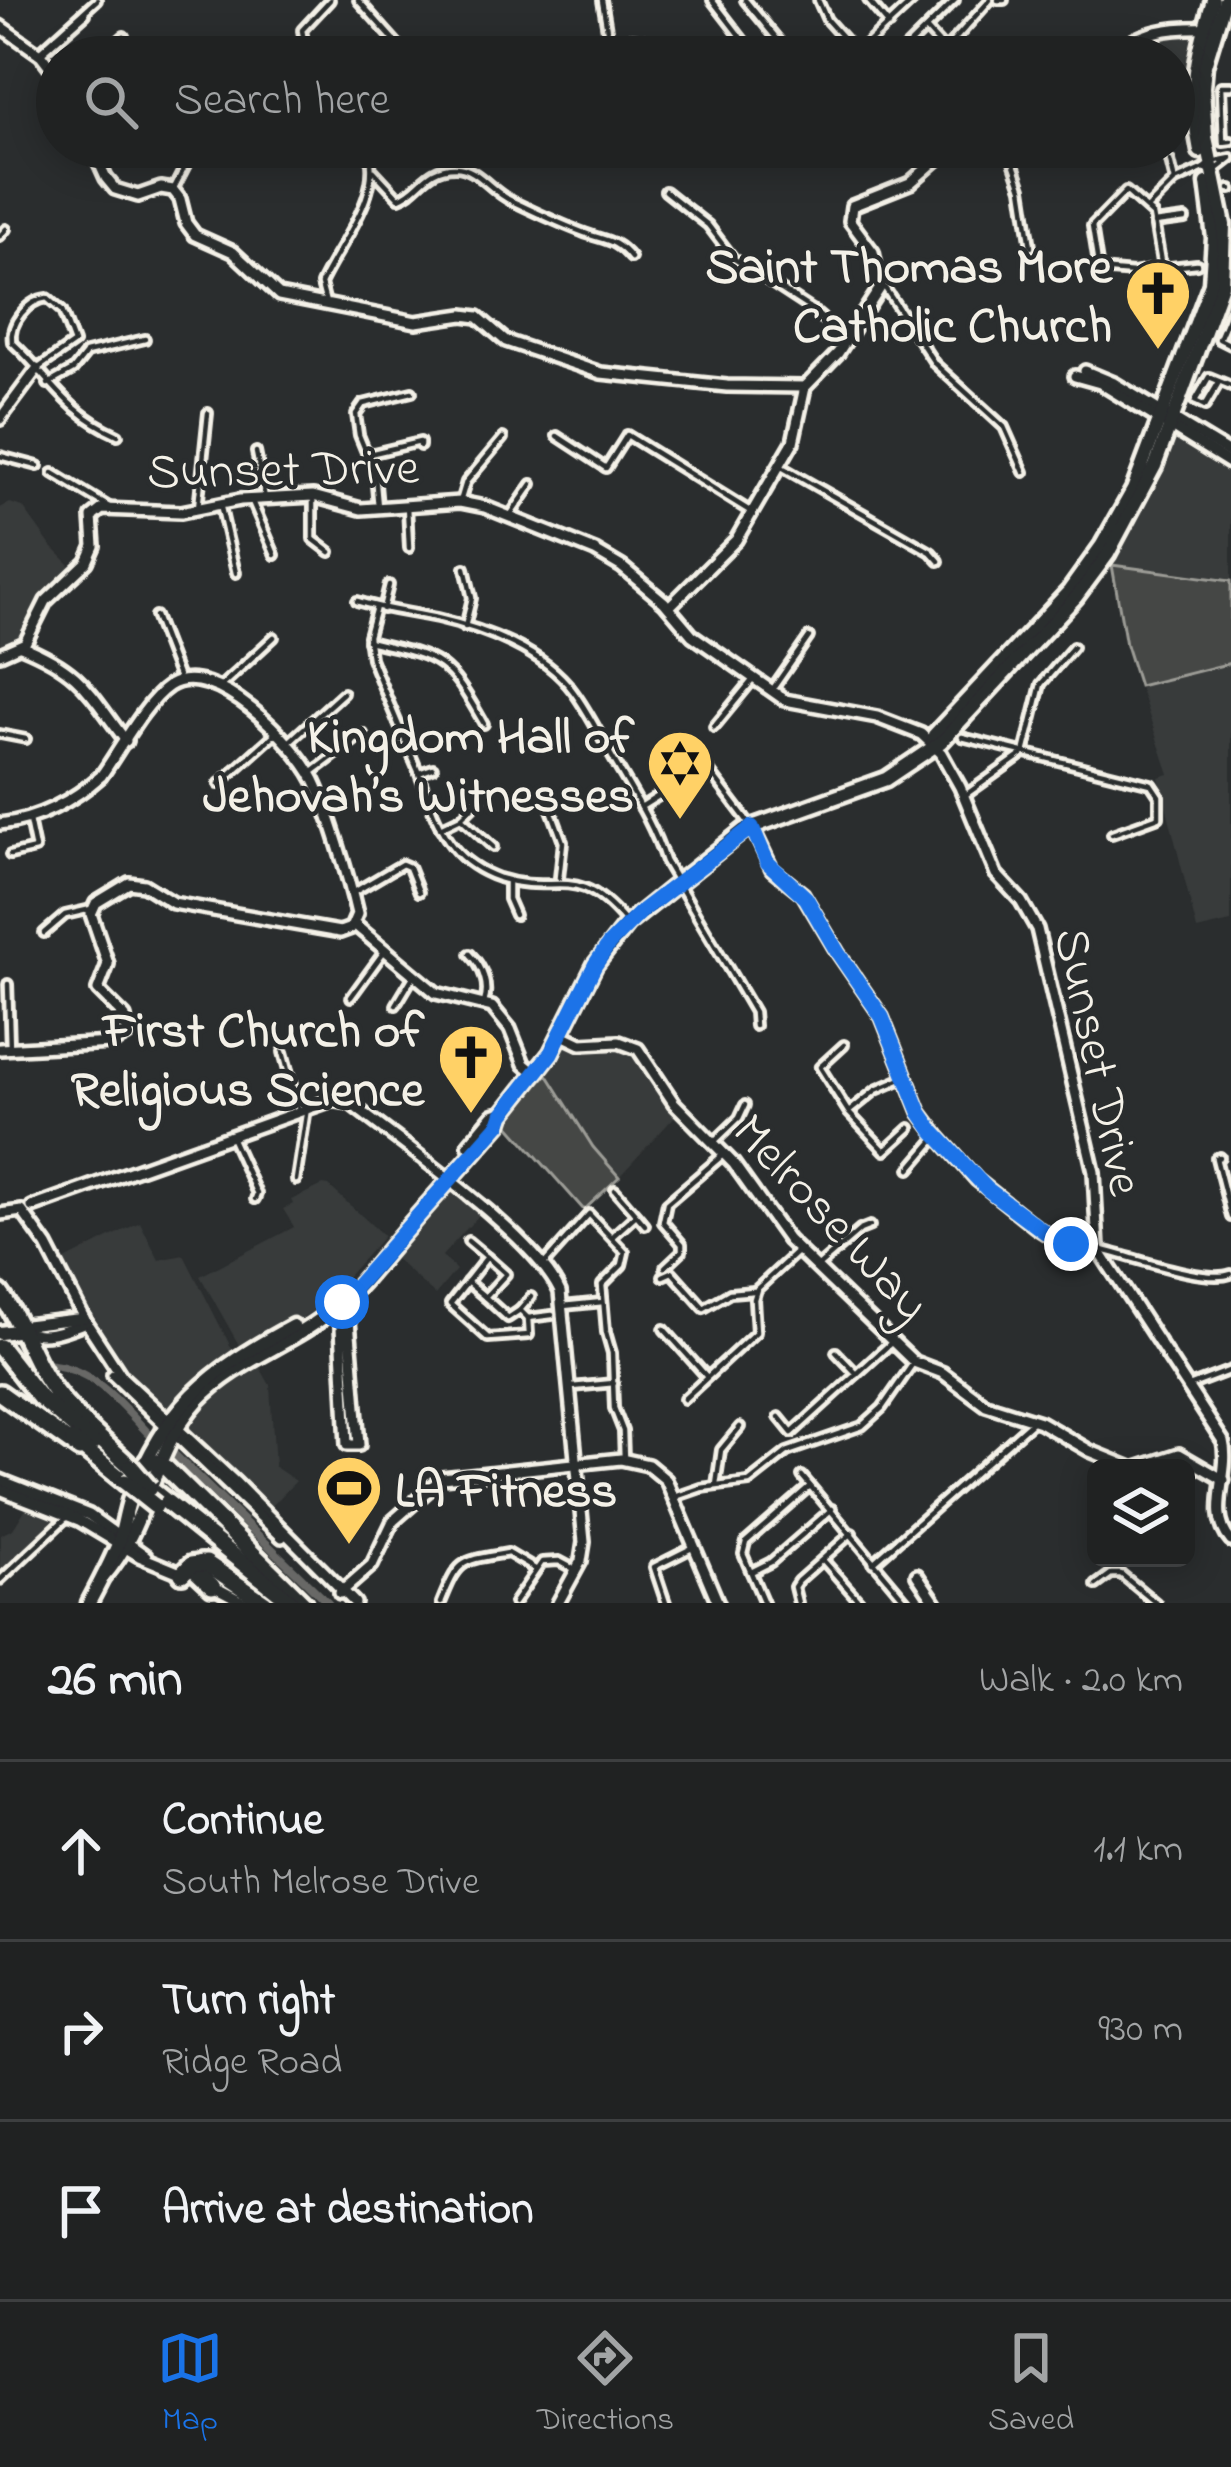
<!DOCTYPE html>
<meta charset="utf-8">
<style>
body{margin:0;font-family:"Indie Flower",sans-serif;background:#2d2f2f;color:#f1f3f6}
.controls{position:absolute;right:36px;bottom:36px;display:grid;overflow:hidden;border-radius:18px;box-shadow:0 6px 30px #0003}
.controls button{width:108px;height:108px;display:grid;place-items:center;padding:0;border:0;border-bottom:3px solid #3d3f40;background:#202222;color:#f1f3f6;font:60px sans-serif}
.stop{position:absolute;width:36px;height:36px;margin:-27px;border:9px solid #1a73e8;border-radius:50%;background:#fff}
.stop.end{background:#1a73e8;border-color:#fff;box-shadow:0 3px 12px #0008}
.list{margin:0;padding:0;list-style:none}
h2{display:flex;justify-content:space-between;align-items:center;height:156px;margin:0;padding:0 48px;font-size:51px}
h2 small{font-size:39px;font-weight:400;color:#a2a4a5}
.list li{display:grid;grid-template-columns:78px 1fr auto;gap:36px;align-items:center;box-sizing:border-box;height:180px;padding:0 48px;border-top:3px solid #3d3f40}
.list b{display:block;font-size:45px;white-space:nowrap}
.list p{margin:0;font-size:39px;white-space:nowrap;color:#a2a4a5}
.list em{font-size:39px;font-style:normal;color:#a2a4a5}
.icon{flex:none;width:66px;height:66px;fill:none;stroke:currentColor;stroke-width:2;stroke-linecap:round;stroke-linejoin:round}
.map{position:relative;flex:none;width:1231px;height:1603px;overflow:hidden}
.search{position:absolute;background:#202222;box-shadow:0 6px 30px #0003;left:36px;right:36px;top:36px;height:132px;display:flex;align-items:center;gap:30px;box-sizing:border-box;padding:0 42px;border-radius:66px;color:#a2a4a5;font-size:45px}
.sheet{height:696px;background:#202222}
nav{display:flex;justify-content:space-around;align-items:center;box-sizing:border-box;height:168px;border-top:3px solid #3d3f40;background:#202222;font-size:33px;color:#a2a4a5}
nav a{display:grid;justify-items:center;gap:6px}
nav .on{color:#1a73e8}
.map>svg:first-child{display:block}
</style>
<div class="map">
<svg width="1231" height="1603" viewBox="0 0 1231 1603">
<rect width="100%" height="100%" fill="#2a2d2e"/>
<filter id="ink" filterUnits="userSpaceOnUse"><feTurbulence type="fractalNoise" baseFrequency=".00833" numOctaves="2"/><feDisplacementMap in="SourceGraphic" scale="24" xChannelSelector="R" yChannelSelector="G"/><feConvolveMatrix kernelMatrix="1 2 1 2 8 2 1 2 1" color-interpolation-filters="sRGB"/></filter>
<g filter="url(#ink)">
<g fill="#373a3a">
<path d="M1189 32 1198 37 1188 117 1174 106V57H1131L1125 51 1169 35Z"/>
<path d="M1178 439 1231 470V581L1112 565 1138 520 1171 444Z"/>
<path d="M10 503 23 507 51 546 75 570 42 600 24 638 0 650V508Z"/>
<path d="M1231 663V922L1197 930 1159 777 1169 774 1139 686Z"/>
<path d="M566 1045 583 1049 619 1045 629 1049 639 1056 678 1113 619 1177 593 1147 547 1075Z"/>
<path d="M323 1185 329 1186 384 1236 320 1307 277 1332 240 1347 200 1276 294 1227 283 1209 293 1204 291 1200Z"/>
<path d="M449 1187 481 1213 442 1256 456 1270 435 1295 391 1255Z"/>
<path d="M140 1222 159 1260 184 1255 232 1349 204 1373 172 1409 165 1411 123 1365 61 1262Z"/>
<path d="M257 1362 270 1385 275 1467 296 1481 269 1509 184 1428 213 1394Z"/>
<path d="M26 1508 61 1521 0 1577V1535L13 1529Z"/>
</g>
<g fill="#444645" stroke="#9c9c96" stroke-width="3">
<path d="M1112 565 1231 581V663L1139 686 1126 645Z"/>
<path d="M547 1074 593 1147 619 1177 584 1210 506 1122Z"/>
</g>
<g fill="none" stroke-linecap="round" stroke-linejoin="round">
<g stroke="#676866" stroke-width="8">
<path d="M20 1365C83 1356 110 1393 149 1434"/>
<path d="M173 1453 328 1603"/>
</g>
<defs>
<g id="street">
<path d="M358 0 409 57"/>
<path d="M602 0 608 36"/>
<path d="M712 0 756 57"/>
<path d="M745 0 792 57"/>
<path d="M818 0 827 20 860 57"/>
<path d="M868 0 889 25"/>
<path d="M998 0H1004"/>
<path d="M927 30 945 50"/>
<path d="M537 49C554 54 566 49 583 44 623 34 656 36 692 57"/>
<path d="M38 53 97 0"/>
<path d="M41 54 86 14"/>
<path d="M100 57 124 36"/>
<path d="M307 57 302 30 330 0"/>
<path d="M735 57 746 47"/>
<path d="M853 57 914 0"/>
<path d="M897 57 955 0"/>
<path d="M939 57 990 0"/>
<path d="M1231 86H1221L1223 142 1231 141"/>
<path d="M1008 147 1022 188 1031 247"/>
<path d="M1231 158 1213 172 1204 168 1211 162Z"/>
<path d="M1170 161 1175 181"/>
<path d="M374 171 399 198C420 191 425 167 455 167 478 167 492 193 512 201 533 211 560 224 582 232 604 241 615 238 631 258"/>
<path d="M1230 189H1231"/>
<path d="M173 190 195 147"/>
<path d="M665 191 708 225 733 258 811 309 847 339"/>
<path d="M1147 209 1175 181 1204 168"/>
<path d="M1154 223 1185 219"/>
<path d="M0 236 6 229"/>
<path d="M1162 268 1134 273 1099 270 1092 226 1126 191 1153 215 1162 268 1197 264"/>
<path d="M881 282 935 364 1004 427 1024 472"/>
<path d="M326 303 321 284C339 244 386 192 367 147"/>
<path d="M1231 311 1219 339 1231 345"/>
<path d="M86 353 145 339"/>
<path d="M37 369 74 343 62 311 47 298C28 300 9 323 12 342 52 379 64 411 118 435"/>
<path d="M48 384 73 370 85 355"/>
<path d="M1195 401 1209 377 1231 386"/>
<path d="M1195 401 1205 406 1219 382"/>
<path d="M557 436 606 468 627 435 753 513"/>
<path d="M256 452 265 498"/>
<path d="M369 454 420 442V446"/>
<path d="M0 456 38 466"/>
<path d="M780 466 931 552 939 561"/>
<path d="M53 473 109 507"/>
<path d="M313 496V539L330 552"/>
<path d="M251 499 275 555"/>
<path d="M460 502 466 482 503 438"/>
<path d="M407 505 409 548"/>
<path d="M378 507 375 474 359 435 356 414 363 404 412 392"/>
<path d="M198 508 208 413"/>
<path d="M221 508 236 573"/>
<path d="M509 517 532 484"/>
<path d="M465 568 472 598 465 627"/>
<path d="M357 601C385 610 409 612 437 618 485 629 544 651 573 691 588 711 599 734 611 755 631 790 653 823 665 861L754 1012 755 1026"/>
<path d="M376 607 368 636 371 658C386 696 402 733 418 771 428 797 435 825 453 847 465 862 482 872 499 878 558 897 574 861 625 921"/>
<path d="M383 609 389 585"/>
<path d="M155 616 180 681"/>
<path d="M368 641C442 658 446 657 484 724"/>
<path d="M219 688 274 637"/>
<path d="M772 690 809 637"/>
<path d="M714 727 755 677"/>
<path d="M0 734 26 739"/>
<path d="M962 737 1151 784 1159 796V817L1112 834"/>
<path d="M290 741 343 693"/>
<path d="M705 765 749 823"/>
<path d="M419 773 433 768"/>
<path d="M310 774 363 734"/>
<path d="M219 784 276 733"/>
<path d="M262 788 269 797"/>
<path d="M964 796 1024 753 1041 684 1073 647"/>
<path d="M549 804 563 842 559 878"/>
<path d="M641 807 679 783"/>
<path d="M461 818 493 847"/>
<path d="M440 828 461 818 481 798"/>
<path d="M10 855 35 849 29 820"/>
<path d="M508 881V899L515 915"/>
<path d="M351 894 402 864 409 867 419 892"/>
<path d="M44 933 65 915 91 909"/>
<path d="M470 954C483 967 490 986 484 1003"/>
<path d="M8 984 10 1048"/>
<path d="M351 997 383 953"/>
<path d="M396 1005 414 975"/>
<path d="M844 1045 820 1067 849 1113 885 1151 910 1128"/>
<path d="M283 1052 299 1110"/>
<path d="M850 1111 876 1090 906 1077"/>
<path d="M232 1139 257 1194 255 1199"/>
<path d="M713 1143 739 1118 745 1105"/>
<path d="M1220 1157 1216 1158 1231 1217"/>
<path d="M910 1169 938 1136"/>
<path d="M296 1180 307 1108"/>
<path d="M615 1190 645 1225"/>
<path d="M614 1235 636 1215"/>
<path d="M468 1241 487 1257"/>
<path d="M1098 1249C1131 1256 1204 1284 1231 1274"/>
<path d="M544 1264 589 1214 625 1252 622 1265 602 1285 606 1332 612 1353 614 1408 623 1431 624 1459"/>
<path d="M665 1267 682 1251V1244L663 1222 667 1203 724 1154"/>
<path d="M816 1268 860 1230 870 1226"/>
<path d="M663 1276 672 1272 704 1308 730 1293 754 1291"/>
<path d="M467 1282 485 1297"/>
<path d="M531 1297 520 1310 528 1318 552 1315"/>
<path d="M563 1306 603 1302"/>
<path d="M520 1310 508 1318 485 1297 506 1274 487 1257 450 1304 488 1338 529 1335 528 1318"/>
<path d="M664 1329 707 1377"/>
<path d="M836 1352 857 1374"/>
<path d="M1189 1386 1231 1370"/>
<path d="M572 1387 614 1383"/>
<path d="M684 1399 756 1332 754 1299 757 1289 798 1251"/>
<path d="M779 1417 792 1433 893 1341"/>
<path d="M802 1476 908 1603"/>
<path d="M716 1485 721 1450 740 1427"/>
<path d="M675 1497 701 1488 749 1482 787 1452 862 1426 882 1408 914 1362"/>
<path d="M823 1560 861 1603"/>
<path d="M873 1563 1033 1421"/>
<path d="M751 1572 771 1562 832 1509"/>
<path d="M0 1580 66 1518"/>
<path d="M1096 1585 1111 1574H1121L1156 1603"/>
<path d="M441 1603C459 1558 461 1561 508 1553L535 1569"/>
<path d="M514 1603 542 1562 559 1561 574 1569"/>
<path d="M666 1603 654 1567 694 1547"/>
<path d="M764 1603 743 1554 746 1542 810 1486"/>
<path d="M798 1603 794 1587 798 1581 852 1533"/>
</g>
<g id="secondary">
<path d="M0 26 41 55 57 76"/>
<path d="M1110 57C1139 30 1172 27 1210 28"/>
<path d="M92 147 106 178 115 189 138 196 161 188 173 190 180 199 186 223 195 235 233 252 279 295 416 322 463 315 478 317 506 341 601 373 727 386 805 387"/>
<path d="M1085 371 1114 383 1231 454"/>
<path d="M1075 376 1100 383 1231 464"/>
<path d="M0 419 37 369"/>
<path d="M669 607 736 540 793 442 805 387 838 353 880 288 873 252 850 221 852 206 910 183 951 147"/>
<path d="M21 646C82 671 88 691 126 741"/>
<path d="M0 654 25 643 46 601 87 562 94 546 92 517 102 509 181 512 240 500 313 496 361 509 460 502 485 507 595 551 622 567 664 602 692 635 785 700 877 717 921 734 941 753 960 787 996 874 1021 901 1037 929 1094 1172 1098 1249 1223 1441C1231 1474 1206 1513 1231 1541"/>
<path d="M0 824C37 820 73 801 101 776 119 751 145 702 169 686 213 657 296 744 314 780 329 811 349 879 357 914L351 928 340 932 173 903 144 885 129 883 96 903 91 914 108 964 98 990 125 1017 127 1035 112 1043 0 1049"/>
<path d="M752 827 772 869 803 894 838 953 882 1017 920 1112 938 1136 977 1180 1036 1227 1053 1238 1098 1249"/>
<path d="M354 924 436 993 492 1007 510 1029 524 1064 536 1074"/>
<path d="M562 1035 581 1044 619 1042 638 1049 674 1103 733 1163 788 1240 914 1362 943 1373 986 1405 1040 1422 1090 1451 1132 1468"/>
<path d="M32 1207 332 1100 350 1103C402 1144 536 1237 560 1292L584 1542 581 1561 558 1603"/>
<path d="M0 1214 22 1211 47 1246 86 1322 122 1377 235 1482 355 1603"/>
<path d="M335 1297 348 1308 359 1445H347L340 1307"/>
<path d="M24 1330C43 1340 68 1329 86 1322"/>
<path d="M24 1330 26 1325 84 1318"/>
<path d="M113 1375 282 1537"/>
<path d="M1136 1468 1179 1454 1224 1480"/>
<path d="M0 1480 89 1515 146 1556"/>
<path d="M0 1489 79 1520 139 1556 185 1575"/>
<path d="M917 1575 936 1603"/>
<path d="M211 1585 245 1603"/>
<path d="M340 1593 372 1565 393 1521 442 1478 621 1459 648 1465 666 1480 718 1603"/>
</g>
<g id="primary">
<path d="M1200 151C1188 93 1196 56 1213 0"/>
<path d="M932 745 934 735 1069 591 1102 545 1133 490 1211 283 1214 238 1207 183"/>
<path d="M470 1145 494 1116 503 1114"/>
<path d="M0 1333 24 1330"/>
<path d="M103 1577C149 1526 151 1451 198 1400 237 1359 293 1344 335 1308 363 1285 385 1253 409 1226 439 1191 470 1158 500 1123L503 1114 551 1053 595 965 627 924 744 830 886 779 941 742 1076 597 1108 554 1155 466 1222 285 1224 225 1206 137 1203 87 1205 65 1225 0"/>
<path d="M89 1603C99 1584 110 1564 118 1544 123 1529 125 1513 130 1498 167 1405 206 1373 293 1326"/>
</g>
<g id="highway">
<path d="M0 1293C20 1320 28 1349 45 1377 66 1412 102 1439 131 1467"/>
<path d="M0 1347 40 1398 93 1443"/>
<path d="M0 1393 79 1449"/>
<path d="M73 1440 125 1482"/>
<path d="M146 1463 153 1461 166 1468 303 1603"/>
<path d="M149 1488 290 1601"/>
<path d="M201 1563 196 1571 212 1586"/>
<path d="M182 1574 191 1565 206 1563 265 1603"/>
</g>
</defs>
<use href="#street" stroke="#f4f1e8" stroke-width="14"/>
<use href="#secondary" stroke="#f4f1e8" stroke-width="18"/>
<use href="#primary" stroke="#f4f1e8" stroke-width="21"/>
<use href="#highway" stroke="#f4f1e8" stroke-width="24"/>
<use href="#street" stroke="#2a2d2e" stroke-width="4.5"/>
<use href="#secondary" stroke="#2a2d2e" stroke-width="9"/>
<use href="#primary" stroke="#2a2d2e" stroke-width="12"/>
<use href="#highway" stroke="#2a2d2e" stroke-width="15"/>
<defs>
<g id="highway-bridge">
<path d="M131 1467 149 1488"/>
<path d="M125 1482 155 1506"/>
</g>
</defs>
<use href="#highway-bridge" stroke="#f4f1e8" stroke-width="24" stroke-linecap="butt"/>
<use href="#highway-bridge" stroke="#2a2d2e" stroke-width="15"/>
</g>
</g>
<g fill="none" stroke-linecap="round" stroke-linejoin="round" filter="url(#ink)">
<path stroke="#1a73e8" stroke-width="15" d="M342 1302 500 1123 503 1114 551 1053 595 965 609 944 643 910 752 827 767 862 806 898 838 953 882 1017 920 1112 933 1131 987 1189 1053 1238 1071 1244"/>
</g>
<defs>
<symbol id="church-pin" viewBox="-11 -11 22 30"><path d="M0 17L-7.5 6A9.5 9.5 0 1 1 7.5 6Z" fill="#ffd166" stroke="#2a2d2e"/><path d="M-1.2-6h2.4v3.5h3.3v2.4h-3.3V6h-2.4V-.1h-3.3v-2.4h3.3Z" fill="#111"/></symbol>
<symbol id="synagogue-pin" viewBox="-11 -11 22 30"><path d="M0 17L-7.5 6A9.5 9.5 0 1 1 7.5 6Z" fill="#ffd166" stroke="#2a2d2e"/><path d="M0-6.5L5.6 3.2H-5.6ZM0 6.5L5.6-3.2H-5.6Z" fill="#111"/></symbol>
<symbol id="stadium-pin" viewBox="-11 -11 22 30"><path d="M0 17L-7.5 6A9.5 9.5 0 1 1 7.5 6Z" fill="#ffd166" stroke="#2a2d2e"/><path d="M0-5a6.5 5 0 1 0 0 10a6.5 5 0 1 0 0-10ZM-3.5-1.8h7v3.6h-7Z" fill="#111"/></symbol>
</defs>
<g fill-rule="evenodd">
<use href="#church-pin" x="1120" y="255" width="76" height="104"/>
<use href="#synagogue-pin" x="642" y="725" width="76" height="104"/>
<use href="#church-pin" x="433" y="1019" width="76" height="104"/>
<use href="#stadium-pin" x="311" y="1450" width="76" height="104"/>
</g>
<g text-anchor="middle" stroke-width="9" stroke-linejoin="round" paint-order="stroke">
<g font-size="51" font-weight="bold" fill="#f4f1e8" stroke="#2a2d2e" text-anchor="end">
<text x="1112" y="282">Saint Thomas More<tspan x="1112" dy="59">Catholic Church</tspan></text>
<text x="634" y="752">Kingdom Hall of<tspan x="634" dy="59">Jehovah’s Witnesses</tspan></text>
<text x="424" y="1046">First Church of<tspan x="424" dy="59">Religious Science</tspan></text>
<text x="395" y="1506" text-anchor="start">LA Fitness</text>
</g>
<g font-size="51" fill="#f4f1e8" stroke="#2a2d2e">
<text transform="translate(283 467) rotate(-1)" y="18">Sunset Drive</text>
<text transform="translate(1101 1061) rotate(78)" y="18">Sunset Drive</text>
<text transform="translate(833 1216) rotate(47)" y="18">Melrose Way</text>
</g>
</g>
</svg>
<div class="controls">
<button><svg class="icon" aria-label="layers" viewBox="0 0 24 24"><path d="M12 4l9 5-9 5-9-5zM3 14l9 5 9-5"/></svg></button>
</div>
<div class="stop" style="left:342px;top:1302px"></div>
<div class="stop end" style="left:1071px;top:1244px"></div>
<div class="search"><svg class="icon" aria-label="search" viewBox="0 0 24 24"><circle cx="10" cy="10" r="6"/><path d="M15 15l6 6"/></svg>Search here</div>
</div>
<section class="sheet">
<h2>26 min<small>Walk · 2.0 km</small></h2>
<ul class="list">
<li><svg class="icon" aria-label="ahead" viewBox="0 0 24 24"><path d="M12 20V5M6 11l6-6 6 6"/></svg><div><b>Continue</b><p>South Melrose Drive</p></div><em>1.1 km</em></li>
<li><svg class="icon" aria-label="right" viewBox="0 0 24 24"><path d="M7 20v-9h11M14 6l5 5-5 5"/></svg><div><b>Turn right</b><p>Ridge Road</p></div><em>930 m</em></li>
<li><svg class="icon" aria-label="arrive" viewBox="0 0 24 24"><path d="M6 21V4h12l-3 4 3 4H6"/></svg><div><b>Arrive at destination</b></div></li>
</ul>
</section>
<nav>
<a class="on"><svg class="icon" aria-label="map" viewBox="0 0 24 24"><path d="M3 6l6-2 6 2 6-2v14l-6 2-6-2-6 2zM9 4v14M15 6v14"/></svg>Map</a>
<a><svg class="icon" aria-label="directions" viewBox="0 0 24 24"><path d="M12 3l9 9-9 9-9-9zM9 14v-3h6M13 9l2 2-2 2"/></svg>Directions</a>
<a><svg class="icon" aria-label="saved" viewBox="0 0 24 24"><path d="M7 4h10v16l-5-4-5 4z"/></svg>Saved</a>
</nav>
